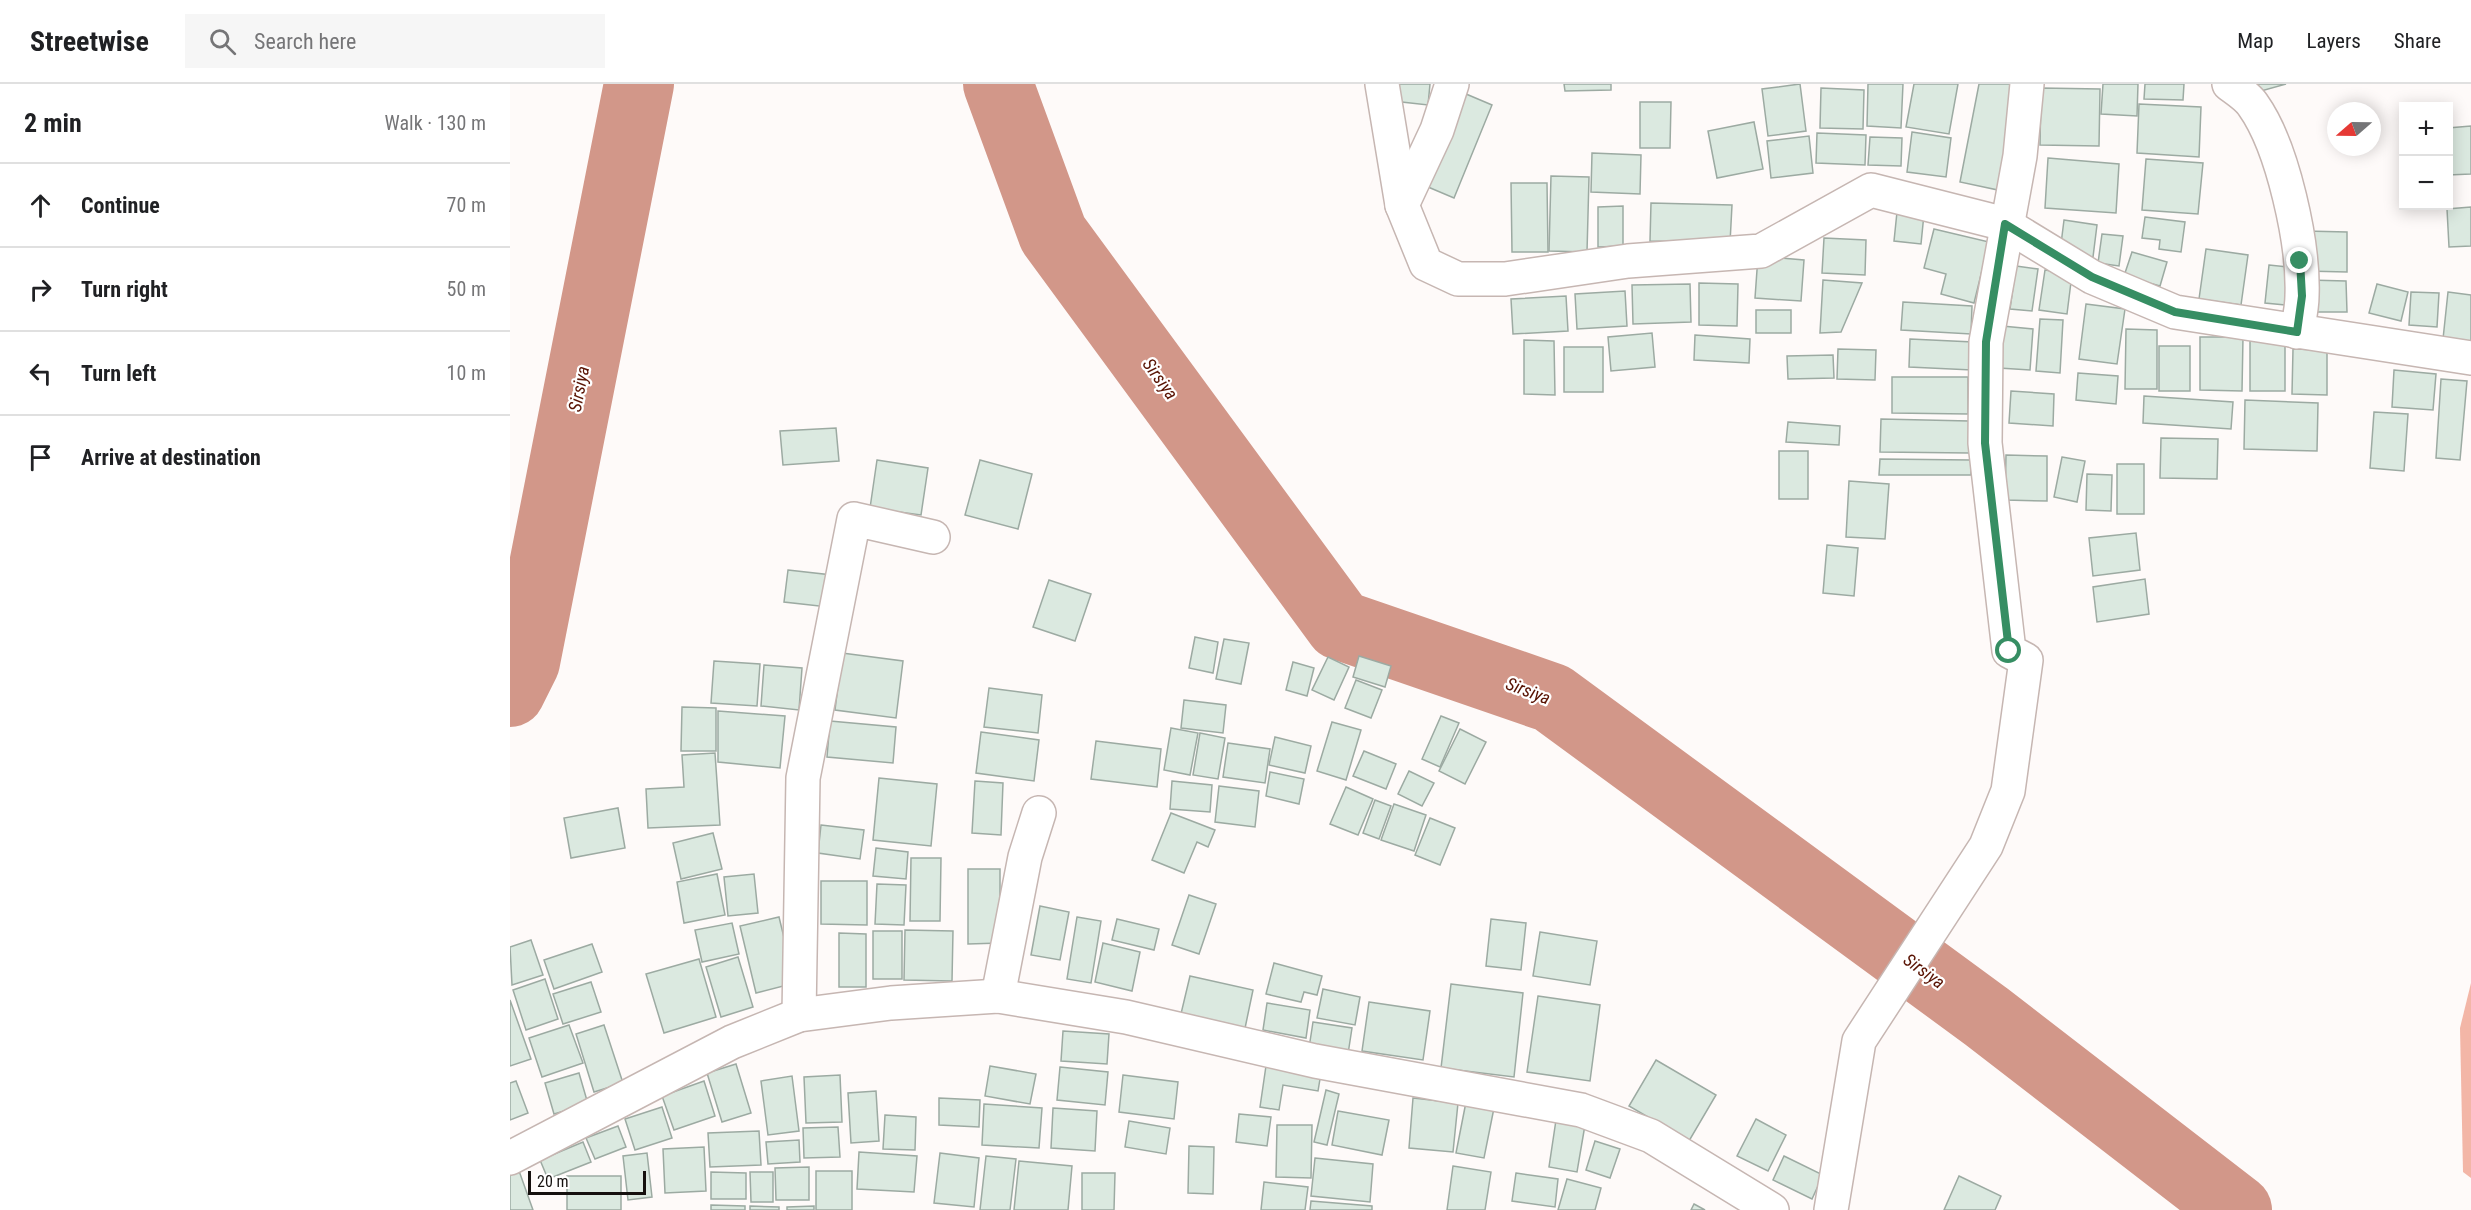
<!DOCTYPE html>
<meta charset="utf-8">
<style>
body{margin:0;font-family:"Roboto Condensed",sans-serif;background:#f6f6f6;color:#202124}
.controls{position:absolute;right:18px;top:18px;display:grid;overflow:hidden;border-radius:0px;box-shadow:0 3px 15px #0003}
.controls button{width:54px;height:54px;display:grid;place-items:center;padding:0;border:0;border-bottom:2px solid #e0e0e0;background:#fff;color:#202124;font:30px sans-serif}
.compass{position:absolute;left:1817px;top:18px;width:54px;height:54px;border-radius:50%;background:#fff;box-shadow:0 3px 15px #0003;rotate:250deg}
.scale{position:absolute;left:18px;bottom:15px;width:118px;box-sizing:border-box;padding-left:6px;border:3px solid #15100e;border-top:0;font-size:16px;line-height:21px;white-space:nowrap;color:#15100e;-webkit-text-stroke:4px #fff;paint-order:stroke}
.stop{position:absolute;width:18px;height:18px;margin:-14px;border:4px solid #368e63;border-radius:50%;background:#fff}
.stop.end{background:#368e63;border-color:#fff;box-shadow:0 2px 6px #0008}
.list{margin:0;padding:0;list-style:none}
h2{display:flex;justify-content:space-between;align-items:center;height:78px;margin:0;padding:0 24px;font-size:26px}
h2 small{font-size:20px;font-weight:400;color:#757577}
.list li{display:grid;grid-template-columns:39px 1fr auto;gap:18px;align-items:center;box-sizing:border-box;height:84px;padding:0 24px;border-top:2px solid #e0e0e0}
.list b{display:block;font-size:22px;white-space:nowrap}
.list em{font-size:20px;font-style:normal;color:#757577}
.icon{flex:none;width:33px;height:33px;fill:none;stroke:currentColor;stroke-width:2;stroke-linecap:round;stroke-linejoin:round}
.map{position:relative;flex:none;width:1961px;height:1126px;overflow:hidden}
header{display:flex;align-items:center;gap:36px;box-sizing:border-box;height:84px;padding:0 30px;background:#fff;border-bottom:2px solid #e0e0e0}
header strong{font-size:28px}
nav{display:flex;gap:33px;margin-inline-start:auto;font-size:21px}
.search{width:420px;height:54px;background:#f6f6f6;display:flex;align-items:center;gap:15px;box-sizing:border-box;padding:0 21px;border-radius:0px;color:#757577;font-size:22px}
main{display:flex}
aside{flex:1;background:#fff}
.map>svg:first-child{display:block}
</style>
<header>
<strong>Streetwise</strong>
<div class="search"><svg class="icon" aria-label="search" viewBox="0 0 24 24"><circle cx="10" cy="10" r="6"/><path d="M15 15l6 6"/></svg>Search here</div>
<nav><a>Map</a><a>Layers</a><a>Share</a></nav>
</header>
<main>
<aside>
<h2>2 min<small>Walk · 130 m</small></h2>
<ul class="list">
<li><svg class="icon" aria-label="ahead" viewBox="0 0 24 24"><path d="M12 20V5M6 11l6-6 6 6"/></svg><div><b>Continue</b></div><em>70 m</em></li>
<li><svg class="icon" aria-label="right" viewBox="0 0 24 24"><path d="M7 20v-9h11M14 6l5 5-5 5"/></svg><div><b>Turn right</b></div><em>50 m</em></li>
<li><svg class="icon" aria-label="left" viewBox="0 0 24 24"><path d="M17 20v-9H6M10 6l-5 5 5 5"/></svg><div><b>Turn left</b></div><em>10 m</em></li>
<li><svg class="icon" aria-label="arrive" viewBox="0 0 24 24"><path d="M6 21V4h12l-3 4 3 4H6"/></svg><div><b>Arrive at destination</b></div></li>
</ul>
</aside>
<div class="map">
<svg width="1961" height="1126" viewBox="0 0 1961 1126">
<rect width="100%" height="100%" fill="#fefaf9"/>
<path fill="#f3b6a7" d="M1961 899V1094L1953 1088 1950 944Z"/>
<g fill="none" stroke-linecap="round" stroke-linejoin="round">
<g stroke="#d29789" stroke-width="70">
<path d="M488 0 543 150 830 541 1042 614 1477 933 1727 1126"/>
<path d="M0 608 15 578 129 0"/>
</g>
</g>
<g fill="#dbe9e0" stroke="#9caaa2" stroke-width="1.5">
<path d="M885 0H920L918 21 883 17Z"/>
<path d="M1054 0H1101V6L1055 7Z"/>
<path d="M1290 0 1296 47 1258 52 1252 5Z"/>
<path d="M1358 0H1393L1391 44 1357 42Z"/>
<path d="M1404 0H1448L1439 50 1396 43Z"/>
<path d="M1469 0H1510L1488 106 1450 98Z"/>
<path d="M1593 0H1628L1627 32 1591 30Z"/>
<path d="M1635 0H1674L1673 16 1634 15Z"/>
<path d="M1735 0H1776L1744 9Z"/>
<path d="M1311 4 1354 6 1353 45 1310 44Z"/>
<path d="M1531 4 1590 5 1589 62 1530 61Z"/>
<path d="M949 7 982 21 944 114 911 100Z"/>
<path d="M1130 18H1161L1160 64H1130Z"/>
<path d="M1629 20 1691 23 1689 73 1627 69Z"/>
<path d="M1244 38 1253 85 1207 94 1198 47Z"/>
<path d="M1961 42V90L1938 91V44Z"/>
<path d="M1402 48 1441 54 1436 93 1397 88Z"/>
<path d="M1307 49 1356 51 1355 81 1306 79Z"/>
<path d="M1299 52 1303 89 1261 94 1257 57Z"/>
<path d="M1360 53 1392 54 1391 82 1358 81Z"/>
<path d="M1082 69 1131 71 1130 110 1081 108Z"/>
<path d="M1538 74 1609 80 1606 129 1535 124Z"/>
<path d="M1636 75 1693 79 1688 130 1632 126Z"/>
<path d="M1041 92 1079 93 1077 168 1039 167Z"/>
<path d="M1001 99H1037L1038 168H1002Z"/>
<path d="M1141 119 1222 121 1220 159 1140 157Z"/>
<path d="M1113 122V162L1088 163V123Z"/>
<path d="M1961 123V162L1939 163 1937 125Z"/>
<path d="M1387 128 1414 130 1411 160 1384 157Z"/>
<path d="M1635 133 1675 138 1671 168 1649 165 1650 156 1632 154Z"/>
<path d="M1554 136 1587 141 1583 173 1550 168Z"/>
<path d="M1424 145 1479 158 1464 219 1431 210 1436 190 1414 184Z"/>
<path d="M1795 147 1837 148V188L1795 187Z"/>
<path d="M1592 150 1613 152 1609 182 1588 179Z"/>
<path d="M1314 154 1356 156 1355 191 1312 189Z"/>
<path d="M1696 165 1738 171 1731 221 1689 215Z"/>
<path d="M1622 168 1657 178 1650 202 1614 192Z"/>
<path d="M1248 172 1294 176 1291 217 1245 214Z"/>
<path d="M1759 181 1788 184 1785 222 1755 219Z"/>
<path d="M1506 182 1528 185 1522 227 1500 225Z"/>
<path d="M1535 186 1562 190 1557 230 1529 226Z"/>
<path d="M1313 196 1352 199 1331 248 1310 249Z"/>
<path d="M1798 196 1836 197 1837 228H1798Z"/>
<path d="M1189 199 1228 200 1227 242 1189 241Z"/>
<path d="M1180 200 1181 238 1123 240 1122 201Z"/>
<path d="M1867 200 1898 208 1891 237 1859 229Z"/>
<path d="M1115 207 1117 242 1067 245 1065 210Z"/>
<path d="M1901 208 1929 209 1927 243 1899 241Z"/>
<path d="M1938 208 1961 211V259L1933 255Z"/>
<path d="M1056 212 1058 247 1003 250 1001 215Z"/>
<path d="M1393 218 1462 222 1461 250 1391 246Z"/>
<path d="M1576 220 1615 225 1607 280 1569 275Z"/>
<rect x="1246" y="226" width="35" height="23"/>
<path d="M1530 235 1553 236 1550 289 1526 287Z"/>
<path d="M1492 242 1523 245 1520 286 1489 284Z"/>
<path d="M1616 245 1647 246V305H1615Z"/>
<path d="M1142 249 1145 283 1101 287 1098 253Z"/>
<path d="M1185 251 1240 255 1239 279 1184 276Z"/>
<path d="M1690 253H1733L1732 307 1690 306Z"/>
<path d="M1400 255 1463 258 1462 286 1399 283Z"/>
<path d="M1014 256 1044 257 1045 311 1014 310Z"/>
<path d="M1740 257 1775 258V307H1740Z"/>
<rect x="1649" y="262" width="31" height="45"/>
<rect x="1054" y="263" width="39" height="45"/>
<path d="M1328 265 1366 266 1365 296 1327 295Z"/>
<path d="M1783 265 1817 266V311L1782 310Z"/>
<path d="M1323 271 1324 294 1278 295 1277 272Z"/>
<path d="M1884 286 1926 290 1923 326 1882 323Z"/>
<path d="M1568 289 1608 292 1606 320 1566 316Z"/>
<path d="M1382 293H1458V330L1382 329Z"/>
<path d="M1931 295 1957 297 1950 376 1926 374Z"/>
<path d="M1501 307 1544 310 1543 342 1499 339Z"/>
<path d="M1634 312 1723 318 1721 345 1633 339Z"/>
<path d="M1735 316 1808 319 1807 367 1734 365Z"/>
<path d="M1864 328 1898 330 1894 387 1860 384Z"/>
<path d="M1371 335 1459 337V369L1370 368Z"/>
<path d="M1278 338 1330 342 1329 361 1276 358Z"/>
<path d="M326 344 329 377 273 381 270 347Z"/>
<path d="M1651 354 1708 355 1707 395 1650 394Z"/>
<rect x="1269" y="367" width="29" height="48"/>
<path d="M1496 371 1537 372V417L1495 416Z"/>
<path d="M1552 373 1575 377 1567 418 1544 413Z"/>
<path d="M1370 375 1461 376V391H1369Z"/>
<path d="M367 376 418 384 411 431 360 424Z"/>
<path d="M470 376 522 390 508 445 455 431Z"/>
<rect x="1607" y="380" width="27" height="50"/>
<path d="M1577 390 1602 391 1601 427 1576 426Z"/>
<path d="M1339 397 1379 400 1375 455 1336 453Z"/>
<path d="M1626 449 1630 486 1583 492 1579 454Z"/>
<path d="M1317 461 1348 464 1344 512 1313 509Z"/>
<path d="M278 486 322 491 318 523 274 518Z"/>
<path d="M1635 495 1639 530 1587 538 1583 503Z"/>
<path d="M539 496 581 510 565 557 523 543Z"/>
<path d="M685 553 708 558 703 589 679 584Z"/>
<path d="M714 555 739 559 731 600 706 595Z"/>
<path d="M332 569 393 577 386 634 325 626Z"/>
<path d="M849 572 881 582 875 603 843 593Z"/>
<path d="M818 573 839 583 824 616 802 606Z"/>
<path d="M204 577 250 580 247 622 201 619Z"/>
<path d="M783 578 804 584 797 612 776 606Z"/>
<path d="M254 581 292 584 289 626 251 622Z"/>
<path d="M846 596 872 606 861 634 835 624Z"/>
<path d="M479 604 532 611 528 649 474 643Z"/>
<path d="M674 616 716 621 713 649 671 644Z"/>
<path d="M172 623 206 624V667H171Z"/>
<path d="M208 627 275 632 270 684 208 678Z"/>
<path d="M931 632 949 639 930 683 912 675Z"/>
<path d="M320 637 386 643 383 679 317 673Z"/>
<path d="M822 638 851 646 836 696 807 687Z"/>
<path d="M661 644 688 649 680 691 654 686Z"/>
<path d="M950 645 976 658 955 700 929 687Z"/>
<path d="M471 648 529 656 524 697 466 689Z"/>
<path d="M690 649 715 654 708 695 683 691Z"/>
<path d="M765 653 801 662 795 689 759 681Z"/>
<path d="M586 657 651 665 647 703 581 695Z"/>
<path d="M718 659 760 665 755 699 713 693Z"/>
<path d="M854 667 886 680 876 705 843 692Z"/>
<path d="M205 669 210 741 138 744 136 705 174 703 172 671Z"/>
<path d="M899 687 924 699 912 722 888 710Z"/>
<path d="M760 688 794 695 789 720 756 712Z"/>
<path d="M369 694 427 700 421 762 363 756Z"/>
<path d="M465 697 493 699 491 751 462 749Z"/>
<path d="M662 697 702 701 700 728 660 725Z"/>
<path d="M709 702 749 707 745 743 705 738Z"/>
<path d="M836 703 863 715 848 751 820 740Z"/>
<path d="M865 716 881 722 869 755 853 749Z"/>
<path d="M884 720 916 731 904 767 871 756Z"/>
<path d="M108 724 115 764 61 774 54 734Z"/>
<path d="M661 729 705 746 698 763 687 758 674 789 642 776Z"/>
<path d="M920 734 945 744 930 781 905 771Z"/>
<path d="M311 741 354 746 350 775 308 769Z"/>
<path d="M203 749 212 785 171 795 163 759Z"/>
<path d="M366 764 398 768 396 795 363 792Z"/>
<path d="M401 774H431L430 837H400Z"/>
<path d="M458 785H490V859L458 860Z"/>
<path d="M207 790 215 831 174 839 167 798Z"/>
<path d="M244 790 248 829 218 832 214 793Z"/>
<path d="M311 797H357V841L311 840Z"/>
<path d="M367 800 396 801 394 841 365 840Z"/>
<path d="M679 811 706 820 689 870 662 861Z"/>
<path d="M530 822 559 828 550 876 521 871Z"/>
<path d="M269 833 285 899 246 909 230 842Z"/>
<path d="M567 833 591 837 581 899 557 895Z"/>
<path d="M607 835 649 845 644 866 602 856Z"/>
<path d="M981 835 1016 839 1011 886 976 882Z"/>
<path d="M222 839 229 870 192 878 185 846Z"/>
<path d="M395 846 443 847 442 897 394 896Z"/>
<rect x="363" y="847" width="29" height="48"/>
<path d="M1030 848 1087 857 1080 901 1023 892Z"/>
<path d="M329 849 356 850V903H329Z"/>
<path d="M21 856 33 891 2 901 0 863Z"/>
<path d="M593 859 630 868 622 907 585 898Z"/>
<path d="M82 860 92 888 44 905 34 876Z"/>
<path d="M228 873 243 923 211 933 196 883Z"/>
<path d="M189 875 206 933 154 949 136 890Z"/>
<path d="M764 879 812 892 807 911 794 908 791 918 756 910Z"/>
<path d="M680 892 743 906 734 949 670 934Z"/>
<path d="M35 895 48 935 16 946 3 906Z"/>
<path d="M81 898 91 928 53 940 43 910Z"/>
<path d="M941 900 1013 909 1004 993 931 984Z"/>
<path d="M813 905 850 913 845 941 807 934Z"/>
<path d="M1028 912 1090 921 1080 997 1017 988Z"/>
<path d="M0 916 21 975 0 982Z"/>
<path d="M859 918 920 927 913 976 852 967Z"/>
<path d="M757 919 800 926 796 954 753 946Z"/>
<path d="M803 938 842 944 838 970 799 964Z"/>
<path d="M59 941 73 979 32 993 19 954Z"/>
<path d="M94 941 113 999 84 1008 66 950Z"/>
<path d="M553 947 599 950 597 980 551 977Z"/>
<path d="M757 975 812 983 808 1007 773 1001 769 1026 750 1023Z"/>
<path d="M1146 976 1206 1011 1179 1057 1119 1022Z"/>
<path d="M226 980 241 1029 212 1038 197 989Z"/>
<path d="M480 982 526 990 520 1020 475 1012Z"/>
<path d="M550 983 598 988 595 1021 547 1016Z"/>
<path d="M69 989 78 1020 44 1030 35 999Z"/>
<path d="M330 991 332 1038 296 1039 294 993Z"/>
<path d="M613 991 668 998 664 1035 609 1028Z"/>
<path d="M282 992 289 1047 258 1051 251 997Z"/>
<path d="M6 997 18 1029 0 1036V999Z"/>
<path d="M194 997 205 1032 164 1046 152 1012Z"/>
<path d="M816 1006 829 1010 817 1061 804 1058Z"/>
<path d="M366 1007 369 1057 341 1059 338 1009Z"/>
<path d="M429 1014 470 1016 469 1043 429 1041Z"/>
<path d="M903 1014 948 1019 943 1068 899 1064Z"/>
<path d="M956 1018 984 1024 974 1074 946 1069Z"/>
<path d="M474 1020 532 1024 529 1064 472 1061Z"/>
<path d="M152 1023 162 1054 125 1066 115 1035Z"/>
<path d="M543 1024 587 1027 585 1067 541 1064Z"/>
<path d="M828 1027 879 1036 872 1071 822 1061Z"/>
<path d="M729 1030 761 1033 757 1062 726 1058Z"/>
<path d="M375 1031 406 1033 405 1066 373 1065Z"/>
<path d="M1246 1035 1276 1051 1258 1087 1227 1072Z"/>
<path d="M1046 1036 1075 1041 1067 1088 1039 1083Z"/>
<path d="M619 1037 660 1044 656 1070 615 1063Z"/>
<path d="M767 1041H802L801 1094 766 1093Z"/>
<path d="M108 1042 116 1063 85 1075 76 1054Z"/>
<path d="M328 1043 330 1073 294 1074 293 1044Z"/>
<path d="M249 1047 251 1081 200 1083 198 1049Z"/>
<path d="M289 1056 290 1078 258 1080 256 1058Z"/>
<path d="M1085 1057 1110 1065 1100 1094 1076 1086Z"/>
<path d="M73 1058 81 1078 38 1095 30 1076Z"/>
<path d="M679 1062 704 1063 703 1110 678 1109Z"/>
<path d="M194 1063 196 1107 155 1109 153 1065Z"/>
<path d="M349 1068 407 1072 404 1108 347 1105Z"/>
<path d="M137 1069 142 1113 118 1116 113 1072Z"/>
<path d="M430 1069 469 1074 464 1123 424 1119Z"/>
<path d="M476 1072 506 1075 500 1126H470Z"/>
<path d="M1274 1072 1313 1091 1302 1115 1263 1096Z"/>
<path d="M805 1074 863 1080 860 1118 801 1112Z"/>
<path d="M509 1077 562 1082 558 1126H504Z"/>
<path d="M943 1082 981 1088 975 1126H937Z"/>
<path d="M299 1083V1116H266L265 1084Z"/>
<path d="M8 1084 23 1126H0V1087Z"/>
<rect x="306" y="1087" width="36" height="39"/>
<path d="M201 1088 236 1089V1115H201Z"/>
<path d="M240 1088H263V1118H241Z"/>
<path d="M572 1089H605L604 1126H572Z"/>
<path d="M1006 1089 1048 1095 1045 1123 1002 1117Z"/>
<rect x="57" y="1092" width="54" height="34"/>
<path d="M1449 1092 1491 1112 1485 1126H1434Z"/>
<path d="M1057 1095 1091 1104 1085 1126H1048Z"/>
<path d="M754 1098 798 1103 795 1126H751Z"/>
<path d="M801 1117 862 1122V1126H800Z"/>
<path d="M1184 1120 1195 1126H1181Z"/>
<path d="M201 1121 235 1122V1126H201Z"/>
<path d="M240 1122 269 1123V1126H240Z"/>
<path d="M304 1122V1126H277V1123Z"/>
</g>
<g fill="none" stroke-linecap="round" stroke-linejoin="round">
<defs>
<g id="minor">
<path d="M872 0 892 121 916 180 948 195H995L1118 177 1251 167 1361 106 1495 140 1582 193 1665 228 1961 274"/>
<path d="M1719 0C1727 6 1738 13 1743 21 1773 63 1794 160 1792 212 1792 224 1789 236 1787 248"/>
<path d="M892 121 927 46 942 0"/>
<path d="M488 912 515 773 529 729"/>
<path d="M289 931 293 694 344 435 423 453"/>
<path d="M0 1074 222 958 289 931 381 919 488 912 616 933 805 977 1071 1026 1141 1052 1262 1126"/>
</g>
<path id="tertiary" d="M1321 1126 1349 957 1476 762 1498 707 1516 576 1499 567 1475 359 1476 258 1510 72 1517 0"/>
</defs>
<use href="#minor" stroke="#c6b6b2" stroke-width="36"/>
<use href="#tertiary" stroke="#c6b6b2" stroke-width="36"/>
<use href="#minor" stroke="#fff" stroke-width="33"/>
<use href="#tertiary" stroke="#fff" stroke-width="33"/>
</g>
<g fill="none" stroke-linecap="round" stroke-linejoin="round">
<path stroke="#368e63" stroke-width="8" d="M1499 567 1475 359 1476 258 1495 140 1582 193 1665 228 1787 248 1792 212 1790 177"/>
</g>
<g text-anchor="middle" stroke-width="4.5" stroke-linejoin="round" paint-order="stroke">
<g font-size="18" font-style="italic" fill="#591303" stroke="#fff">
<text transform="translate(650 295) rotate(54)" y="6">Sirsiya</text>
<text transform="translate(69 305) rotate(-79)" y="6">Sirsiya</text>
<text transform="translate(1018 607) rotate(21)" y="6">Sirsiya</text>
<text transform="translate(1414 887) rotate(36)" y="6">Sirsiya</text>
</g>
</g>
</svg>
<div class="controls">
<button>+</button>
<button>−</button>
</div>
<svg class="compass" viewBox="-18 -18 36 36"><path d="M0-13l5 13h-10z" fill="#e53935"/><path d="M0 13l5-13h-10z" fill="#757577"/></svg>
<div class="scale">20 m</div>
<div class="stop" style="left:1499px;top:567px"></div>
<div class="stop end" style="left:1790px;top:177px"></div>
</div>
</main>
